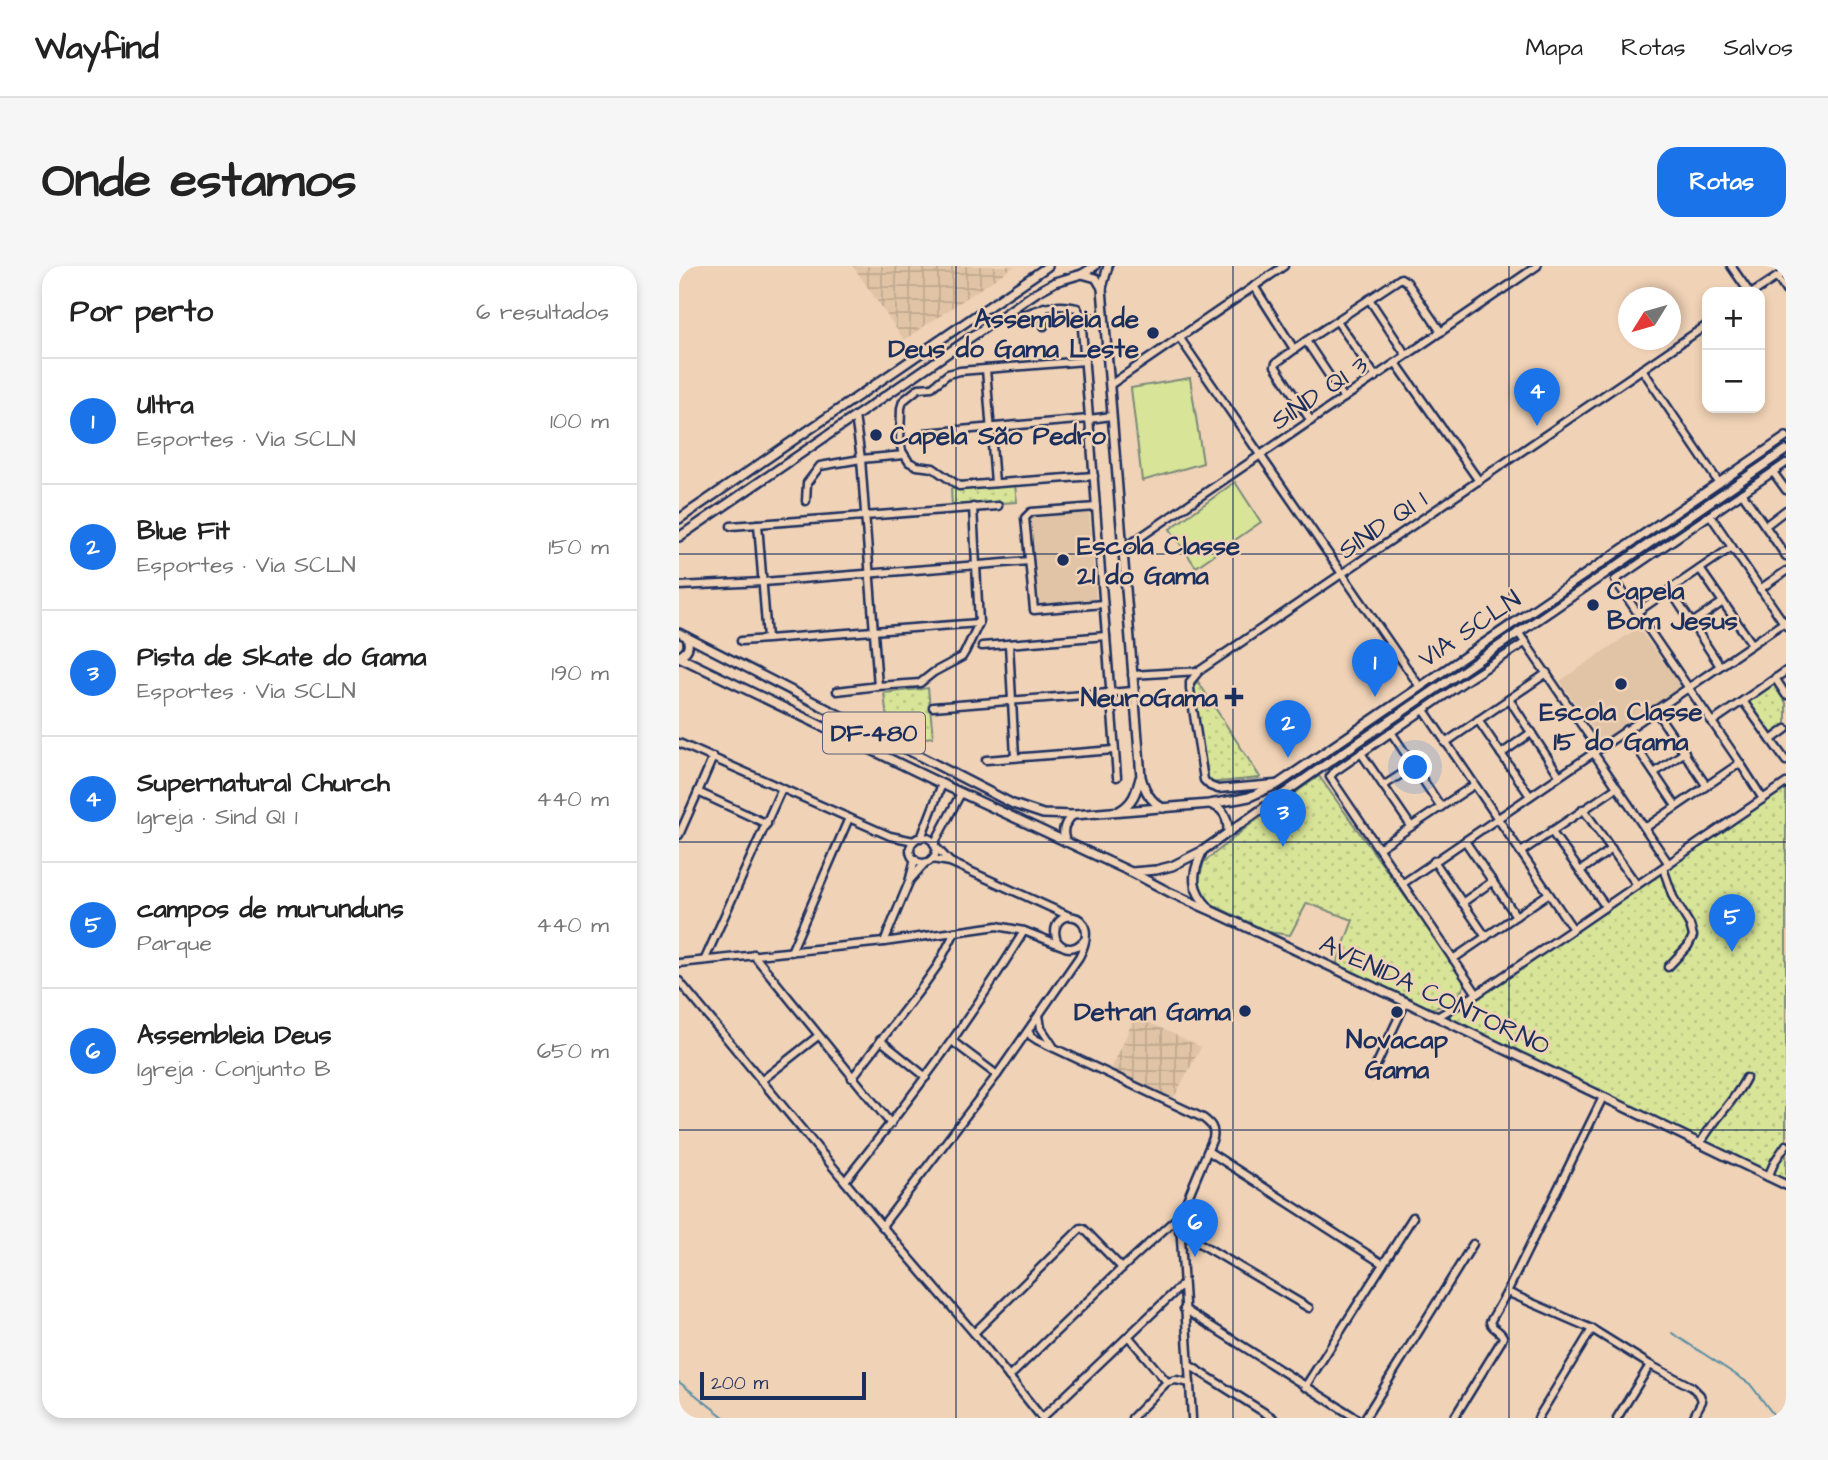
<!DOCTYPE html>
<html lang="pt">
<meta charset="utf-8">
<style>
body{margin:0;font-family:"Architects Daughter",sans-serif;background:#f6f6f6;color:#222}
.controls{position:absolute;right:21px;top:21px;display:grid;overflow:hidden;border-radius:14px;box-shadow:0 4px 10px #0003}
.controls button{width:63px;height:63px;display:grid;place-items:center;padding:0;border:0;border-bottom:2px solid #e0e0e0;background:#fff;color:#222;font:35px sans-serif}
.compass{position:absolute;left:939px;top:21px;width:63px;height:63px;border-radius:50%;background:#fff;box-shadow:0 4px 10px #0003;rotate:233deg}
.scale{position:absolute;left:21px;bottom:18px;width:166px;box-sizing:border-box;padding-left:7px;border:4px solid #1b2f5e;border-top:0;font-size:19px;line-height:24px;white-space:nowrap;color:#1b2f5e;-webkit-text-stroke:5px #f0d2b6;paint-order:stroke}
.you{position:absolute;left:737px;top:502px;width:24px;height:24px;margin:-18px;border:5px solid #fff;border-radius:50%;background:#1a73e8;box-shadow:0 0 0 10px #1a73e833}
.badge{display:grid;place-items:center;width:46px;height:46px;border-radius:50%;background:#1a73e8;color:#fff;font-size:23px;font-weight:700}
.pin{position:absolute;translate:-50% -58px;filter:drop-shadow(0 2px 4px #0008)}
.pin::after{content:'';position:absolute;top:37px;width:24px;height:21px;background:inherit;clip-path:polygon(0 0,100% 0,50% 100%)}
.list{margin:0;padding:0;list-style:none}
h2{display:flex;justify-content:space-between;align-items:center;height:91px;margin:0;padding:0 28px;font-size:30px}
h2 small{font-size:23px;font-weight:400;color:#767676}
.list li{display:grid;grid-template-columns:46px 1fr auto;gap:21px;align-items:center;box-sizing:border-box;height:126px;padding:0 28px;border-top:2px solid #e0e0e0}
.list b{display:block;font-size:26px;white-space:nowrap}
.list p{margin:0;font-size:23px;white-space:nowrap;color:#767676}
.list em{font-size:23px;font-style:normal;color:#767676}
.map{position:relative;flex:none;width:1107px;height:1152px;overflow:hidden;border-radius:21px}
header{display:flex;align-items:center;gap:42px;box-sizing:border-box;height:98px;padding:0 35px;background:#fff;border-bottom:2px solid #e0e0e0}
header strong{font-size:33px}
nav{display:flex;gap:38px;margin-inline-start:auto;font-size:24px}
.intro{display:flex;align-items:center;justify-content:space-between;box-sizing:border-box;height:168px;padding:0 42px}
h1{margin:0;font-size:49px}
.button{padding:18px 32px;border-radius:21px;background:#1a73e8;color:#fff;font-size:24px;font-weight:700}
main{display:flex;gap:42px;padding:0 42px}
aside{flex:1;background:#fff;border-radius:21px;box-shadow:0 4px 10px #0003}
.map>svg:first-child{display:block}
</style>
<header>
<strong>Wayfind</strong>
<nav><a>Mapa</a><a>Rotas</a><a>Salvos</a></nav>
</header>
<div class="intro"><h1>Onde estamos</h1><a class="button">Rotas</a></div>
<main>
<aside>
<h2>Por perto<small>6 resultados</small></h2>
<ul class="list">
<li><span class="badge">1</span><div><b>Ultra</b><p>Esportes · Via SCLN</p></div><em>100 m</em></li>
<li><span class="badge">2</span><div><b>Blue Fit</b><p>Esportes · Via SCLN</p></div><em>150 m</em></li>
<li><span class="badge">3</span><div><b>Pista de Skate do Gama</b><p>Esportes · Via SCLN</p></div><em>190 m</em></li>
<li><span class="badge">4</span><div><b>Supernatural Church</b><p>Igreja · Sind QI 1</p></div><em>440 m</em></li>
<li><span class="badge">5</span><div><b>campos de murunduns</b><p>Parque</p></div><em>440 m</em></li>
<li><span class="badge">6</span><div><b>Assembleia Deus</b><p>Igreja · Conjunto B</p></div><em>650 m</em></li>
</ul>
</aside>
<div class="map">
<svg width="1107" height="1152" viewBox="0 0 1107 1152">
<defs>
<pattern id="industrial-grid" width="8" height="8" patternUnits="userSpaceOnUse" patternTransform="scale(1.75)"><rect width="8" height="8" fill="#e0c4a5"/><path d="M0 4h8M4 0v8" fill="none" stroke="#c0a990"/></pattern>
<pattern id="grass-dots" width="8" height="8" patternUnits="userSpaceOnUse" patternTransform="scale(1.75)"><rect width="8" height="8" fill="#d8e497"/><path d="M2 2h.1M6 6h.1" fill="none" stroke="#b9c485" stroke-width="1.8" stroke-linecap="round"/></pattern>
</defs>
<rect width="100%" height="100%" fill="#f0d2b6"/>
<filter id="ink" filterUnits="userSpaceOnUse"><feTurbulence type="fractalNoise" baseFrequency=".0143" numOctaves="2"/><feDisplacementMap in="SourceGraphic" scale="14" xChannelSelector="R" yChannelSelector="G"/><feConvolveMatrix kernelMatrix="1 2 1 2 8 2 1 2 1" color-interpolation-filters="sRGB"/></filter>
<g filter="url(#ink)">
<g fill="#e0c4a5">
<path d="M410 246 417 337 358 341 352 251Z"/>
<path d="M959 362 1003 421 923 476 881 415Z"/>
</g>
<g fill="url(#industrial-grid)">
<path d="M174 0H335L225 74Z"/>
<path d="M456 750 522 781 493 835 431 806Z"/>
</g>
<g fill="url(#grass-dots)" stroke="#7a8a7a" stroke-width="2">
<path d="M336 219 338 236 273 240 272 223Z"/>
<path d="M518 414 581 511 580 512 530 517 521 478 513 428Z"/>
<path d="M1093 416 1107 437V460L1091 471 1066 436Z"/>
<path d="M249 422 254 471 239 473 208 453 205 427Z"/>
<path d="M640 510 787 716 776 737 750 743 657 699 674 654 628 637 611 669 589 666 530 637 518 620 525 596 568 561Z"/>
<path d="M1107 521V915L774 755 771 750 774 746 803 728Z"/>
</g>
<g fill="#d8e497" stroke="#7a8a7a" stroke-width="2">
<path d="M511 112 524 197 463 215 452 122Z"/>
<path d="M556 216 582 256 517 301 491 263Z"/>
</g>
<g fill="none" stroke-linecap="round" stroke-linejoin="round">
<g stroke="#558da4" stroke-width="2">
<path d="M993 1067 1071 1118 1097 1152"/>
<path d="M0 1116 46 1152"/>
</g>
<defs>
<g id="minor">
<path d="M1052 0 1070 26"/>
<path d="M1098 11 1107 25"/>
<path d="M575 20 615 83"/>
<path d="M1075 26 1107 5"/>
<path d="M690 33 727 89"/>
<path d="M365 41V60"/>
<path d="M342 48 345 49C362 41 379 37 398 42L402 49 438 511"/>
<path d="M402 49 426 55"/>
<path d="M658 55 697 111"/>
<path d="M500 71 741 421"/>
<path d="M627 75 665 132"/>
<path d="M406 95 281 105 269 108 253 121 240 122 224 135 222 142 221 175 223 185 230 196 238 200 254 202 280 220 415 210"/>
<path d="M717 97 800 215"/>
<path d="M307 103 316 217"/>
<path d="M963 103 1040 217"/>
<path d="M431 119 605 0"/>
<path d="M632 155 596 100 597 97 627 75 722 12 728 16 762 66"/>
<path d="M246 167 410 153 433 150"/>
<path d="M1094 206 1107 224"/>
<path d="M1063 227 1107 290"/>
<path d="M127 235 128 217 141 200 182 193 225 189"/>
<path d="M417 241 352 246 346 252 355 344 424 338"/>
<path d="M1031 249 1107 360"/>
<path d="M79 258 88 372"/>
<path d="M52 260 319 240"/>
<path d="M1086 260 1107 244"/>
<path d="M444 283 858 0"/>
<path d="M1021 303 1073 378"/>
<path d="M0 320 84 316 350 295"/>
<path d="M1081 323 1107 305"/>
<path d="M991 324 1041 400"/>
<path d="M958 346 1053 281"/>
<path d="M1013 357 1044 336"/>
<path d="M839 366 919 483"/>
<path d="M62 375 300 357"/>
<path d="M330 378 336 491"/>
<path d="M303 380 427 370"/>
<path d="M520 405 511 416V423L525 514 531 520 539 523 596 518"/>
<path d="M453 409 520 405 1028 59"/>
<path d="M1096 412 1107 429"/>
<path d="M199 420 241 417 255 406 283 391 286 386 300 357 294 241"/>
<path d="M158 425 199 420 182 193 176 150"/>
<path d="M830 433 880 509"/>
<path d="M1064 435 1107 495"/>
<path d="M254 441 454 425"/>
<path d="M745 444 894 663"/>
<path d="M976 444 1027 519"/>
<path d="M799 454 851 530"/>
<path d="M1033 456 1107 405"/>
<path d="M946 464 997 540"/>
<path d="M712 466 762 541"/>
<path d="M1092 474 1107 463"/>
<path d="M0 477 211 570 235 575"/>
<path d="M766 477 868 407"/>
<path d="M914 486 990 598"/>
<path d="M682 487 732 560"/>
<path d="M822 488 853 466"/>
<path d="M307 494 435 484"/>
<path d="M975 507 1006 486"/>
<path d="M704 520 735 500"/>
<path d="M19 526 34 491"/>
<path d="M1084 533 1061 497 936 314 1107 197"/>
<path d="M904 543 958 619"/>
<path d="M966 562 1061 497"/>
<path d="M872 565 927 641"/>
<path d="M0 569 19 526 88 558"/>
<circle cx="244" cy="584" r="13"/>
<path d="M242 572 263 518"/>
<path d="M786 575 837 650"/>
<path d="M255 578 282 527"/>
<path d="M257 581 271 596"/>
<path d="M700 582 795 519"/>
<path d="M842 586 937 522"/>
<path d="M253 593 271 596 390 650"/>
<path d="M755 595 807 671"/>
<path d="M984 602 994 631 1011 659 1014 670 1009 680 989 701"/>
<path d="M901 605 933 583"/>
<path d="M231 614 246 597"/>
<path d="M723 618 1107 355"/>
<path d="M783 637 814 615"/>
<path d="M205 676 230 616 236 593"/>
<path d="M112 686 170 552"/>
<path d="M74 688 212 858"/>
<path d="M26 693 103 522"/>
<path d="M774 693 869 628"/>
<path d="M0 697 205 676 318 660 345 665 381 679"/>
<path d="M0 715 203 960 318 809 400 691C427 640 365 640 378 675 387 686 398 683 406 673"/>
<path d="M798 728 651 511 655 506 785 416 847 376"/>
<path d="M360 749 362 762 374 780"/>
<path d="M758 751 798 728 894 663 1107 517"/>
<path d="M349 765 352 770 358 774 524 852C532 858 536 862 534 872L505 941 501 956 513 1152"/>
<path d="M201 774 247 811"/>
<path d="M273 775 318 809"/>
<path d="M692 810 727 736"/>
<path d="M173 812 244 720 259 699 276 666"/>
<path d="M82 815 139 770"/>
<path d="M1021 878C1034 854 1055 836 1067 812"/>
<path d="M529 885 704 998"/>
<path d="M1089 911 1096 895 1107 879"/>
<path d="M166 915C230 835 292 753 345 665"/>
<path d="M203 960 295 1067 363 1152"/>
<path d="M500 965 630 1042"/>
<path d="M828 1026 913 1063 971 1099 1013 1121 1021 1129 1023 1135 1014 1152"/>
<path d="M505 1043 677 1152"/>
<path d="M295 1067 402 962 405 963 443 1002"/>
<path d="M449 1070 488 1116"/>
<path d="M510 1099 594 1152"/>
<path d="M330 1111 443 1002 501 949"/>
<path d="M626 1121 734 951"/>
<path d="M363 1152 504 1018"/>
<path d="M453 1152 488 1116 497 1114 511 1117"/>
<path d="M686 1152 794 978"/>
<path d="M775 1152 823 1074 824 1071C821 1064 813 1063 811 1056L828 1026 924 831"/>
<path d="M859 1152 913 1063"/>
<path d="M938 1152 971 1099"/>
</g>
<g id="major">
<path d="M429 0 423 22 462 511C466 525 471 535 484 542"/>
<path d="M403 8 417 12 423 22"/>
<path d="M0 253 369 0"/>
<path d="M0 271 358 26 376 16 403 8 416 0"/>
<path d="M0 367 334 538 364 548 395 549 530 538 560 533 570 531 599 518 1107 171"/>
<path d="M0 390C9 386 11 381 8 371"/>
<path d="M0 391 263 518 452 606 492 627 535 646 727 736 1107 919"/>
<path d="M533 539C546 543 549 553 549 565"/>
<path d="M440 545C454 537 457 527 461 512"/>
<path d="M387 576C382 565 385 557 394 549"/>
<path d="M523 586C512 610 512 623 530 642"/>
<path d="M453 606 477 604 493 600 523 585 637 505 1107 184"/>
</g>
</defs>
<use href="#minor" stroke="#1b2f5e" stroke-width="11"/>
<use href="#major" stroke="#1b2f5e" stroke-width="12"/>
<use href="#minor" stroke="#f0d2b6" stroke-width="6"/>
<use href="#major" stroke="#f0d2b6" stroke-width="7"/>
</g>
</g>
<path fill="none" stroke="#1b2f5e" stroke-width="2" stroke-opacity="0.55" d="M277 0V1152M554 0V1152M830 0V1152M0 288H1107M0 576H1107M0 864H1107"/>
<g fill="#1b2f5e" stroke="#f0d2b6" stroke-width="2.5">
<circle cx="474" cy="67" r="7"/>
<circle cx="197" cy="169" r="7"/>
<circle cx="384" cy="294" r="7"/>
<circle cx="914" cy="339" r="7"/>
<circle cx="942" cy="418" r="7"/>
<path d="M551.5 420.5h7v7h7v7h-7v7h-7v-7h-7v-7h7z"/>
<circle cx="566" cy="745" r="7"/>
<circle cx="718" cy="746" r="7"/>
</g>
<g text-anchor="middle" stroke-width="5" stroke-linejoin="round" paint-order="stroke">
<rect fill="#f0d2b6" stroke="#5b6078" stroke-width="2" x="144" y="446.5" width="102" height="41" rx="5"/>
<g font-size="24" font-weight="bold" fill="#1b2f5e">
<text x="195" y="475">DF-480</text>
</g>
<g font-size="26" font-weight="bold" fill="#1b2f5e" stroke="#f0d2b6" text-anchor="end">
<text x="460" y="61">Assembleia de<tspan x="460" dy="30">Deus do Gama Leste</tspan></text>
<text x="211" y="178" text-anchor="start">Capela São Pedro</text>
<text x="398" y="288" text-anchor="start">Escola Classe<tspan x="398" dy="30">21 do Gama</tspan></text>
<text x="928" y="333" text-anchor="start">Capela<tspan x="928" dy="30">Bom Jesus</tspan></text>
<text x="539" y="440">NeuroGama</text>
<text x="942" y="454" text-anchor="middle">Escola Classe<tspan x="942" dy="30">15 do Gama</tspan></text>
<text x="552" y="754">Detran Gama</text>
<text x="718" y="782" text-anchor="middle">Novacap<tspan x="718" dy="30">Gama</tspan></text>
</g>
<g font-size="26" fill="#1b2f5e" stroke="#f0d2b6">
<text transform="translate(640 126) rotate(-34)" y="9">SIND QI 3</text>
<text transform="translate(703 258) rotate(-34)" y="9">SIND QI 1</text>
<text transform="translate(790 362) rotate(-34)" y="9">VIA SCLN</text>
<text transform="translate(756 728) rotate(25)" y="9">AVENIDA CONTORNO</text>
</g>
</g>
</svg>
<div class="controls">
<button>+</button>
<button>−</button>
</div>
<svg class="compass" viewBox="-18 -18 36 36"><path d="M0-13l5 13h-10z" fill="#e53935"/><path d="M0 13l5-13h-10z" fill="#767676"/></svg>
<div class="scale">200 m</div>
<div class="you"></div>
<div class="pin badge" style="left:696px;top:431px">1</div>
<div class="pin badge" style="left:609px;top:492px">2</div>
<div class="pin badge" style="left:604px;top:581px">3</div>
<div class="pin badge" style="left:858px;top:160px">4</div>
<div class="pin badge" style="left:1053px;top:686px">5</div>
<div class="pin badge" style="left:516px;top:991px">6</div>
</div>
</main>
